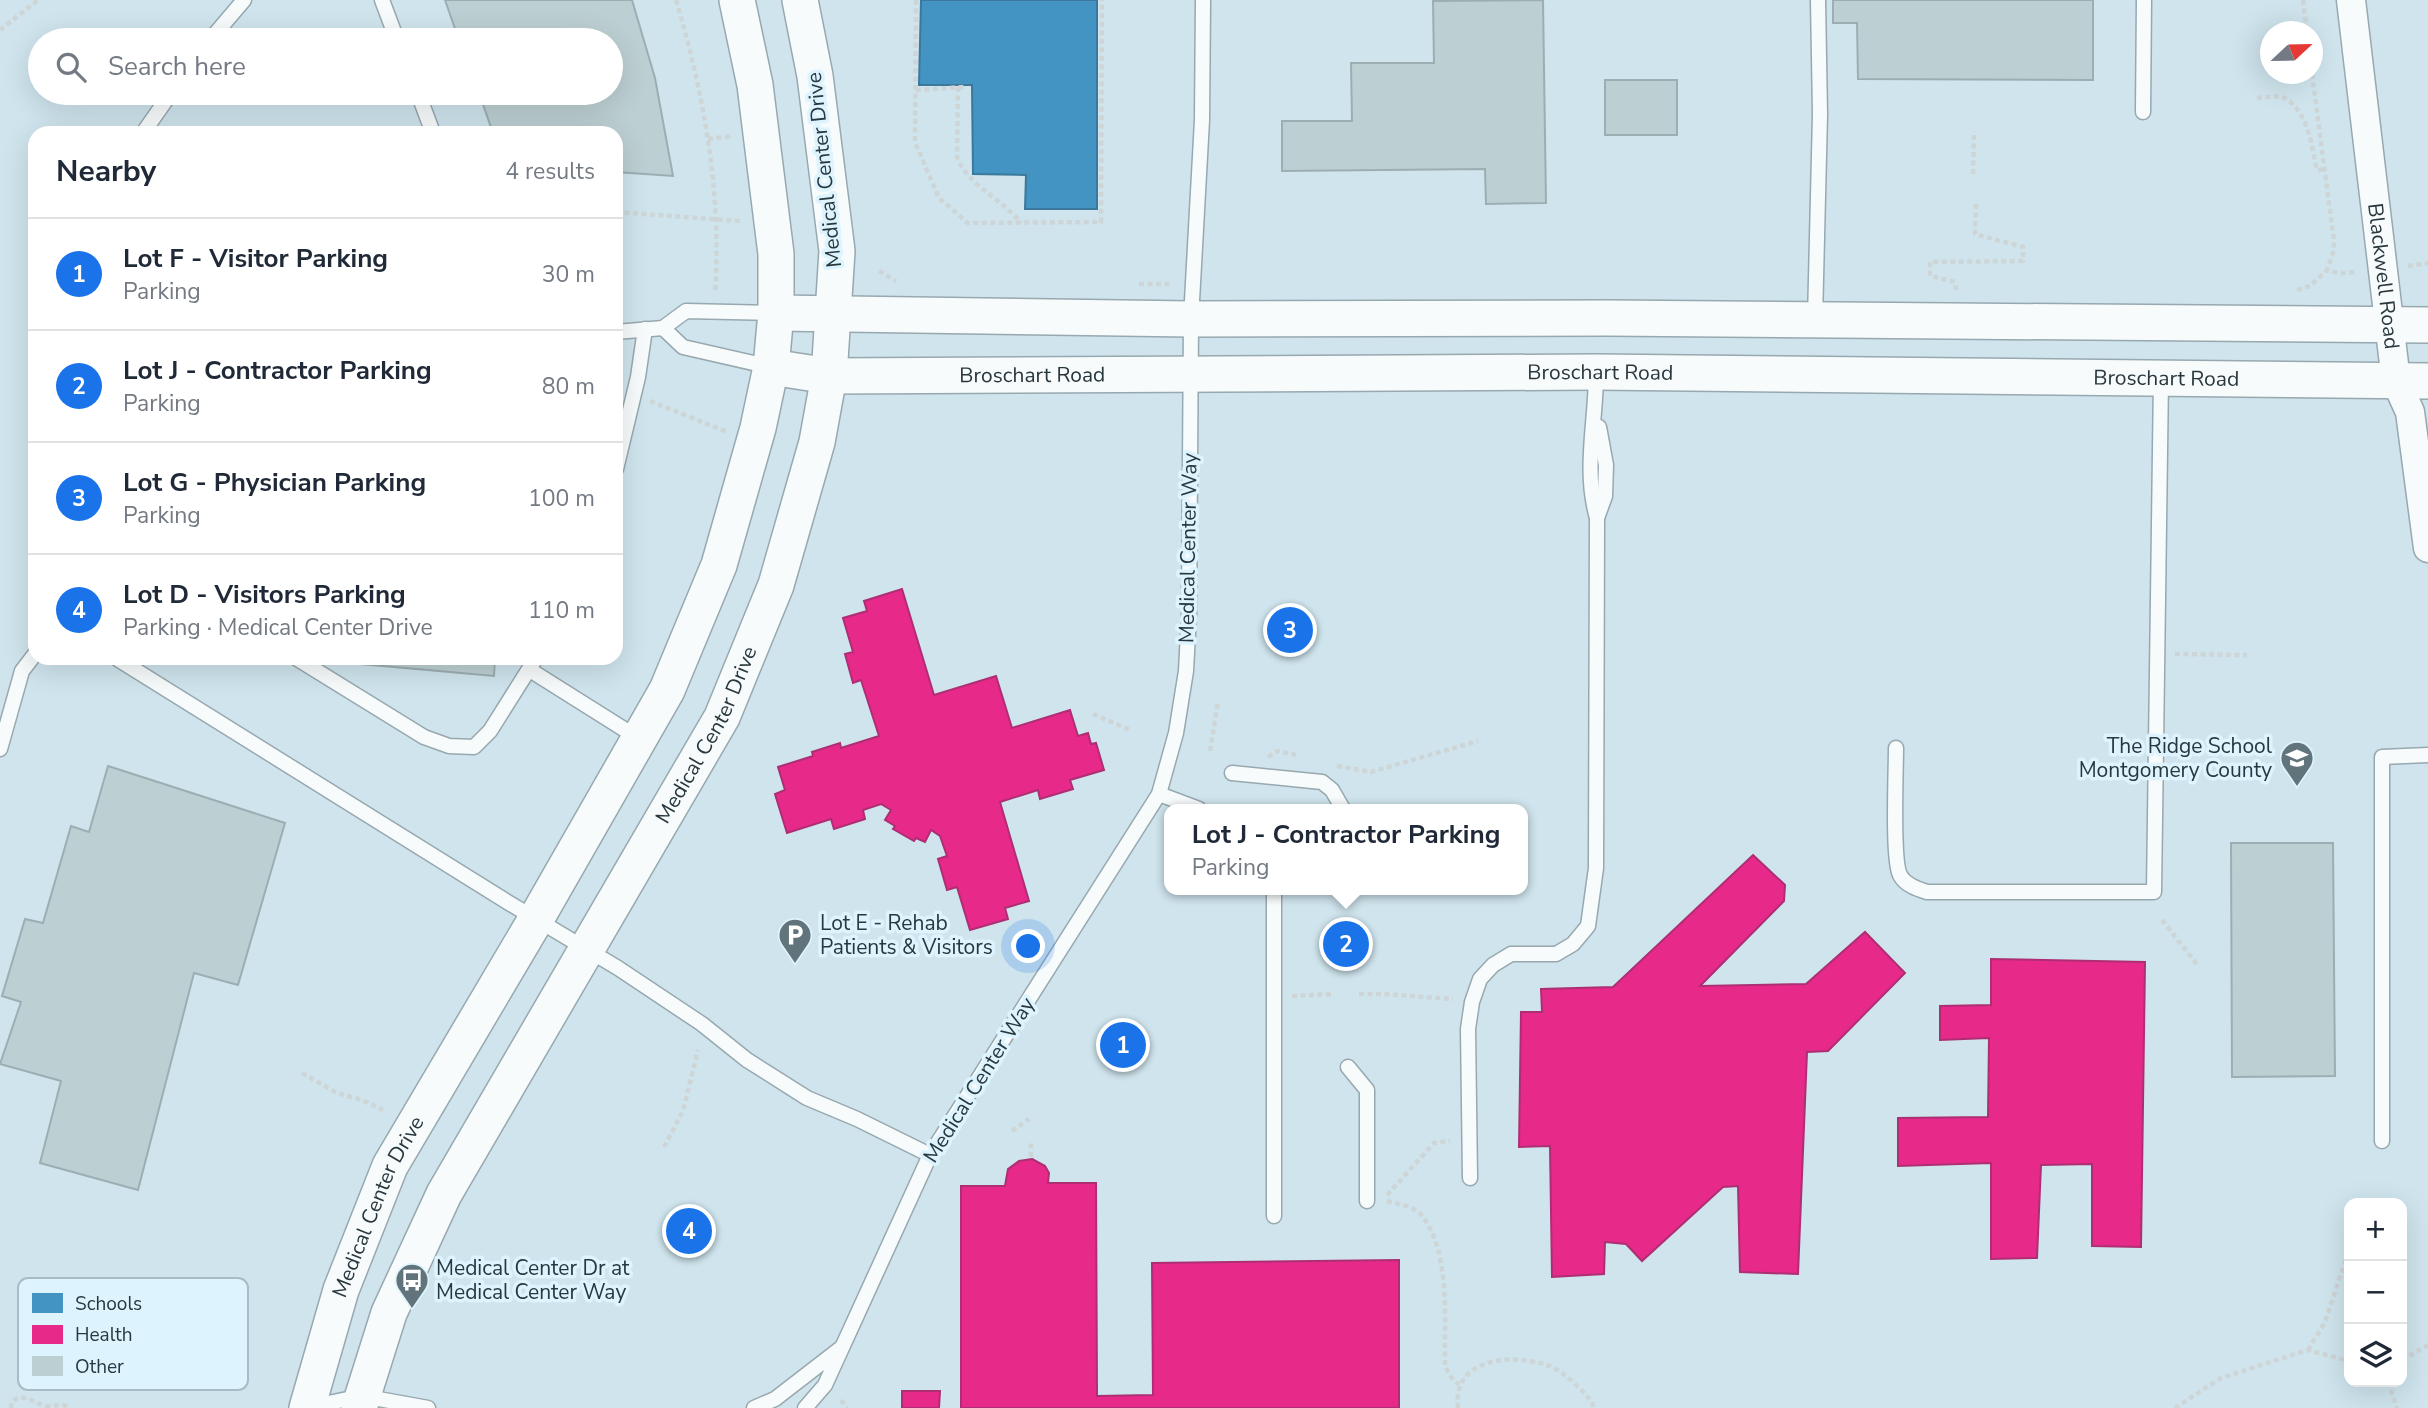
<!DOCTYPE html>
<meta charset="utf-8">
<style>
body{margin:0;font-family:"Nunito Sans",sans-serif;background:#f6f6f7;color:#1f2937}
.controls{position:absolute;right:21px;bottom:21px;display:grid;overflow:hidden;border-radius:14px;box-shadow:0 7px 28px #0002}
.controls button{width:63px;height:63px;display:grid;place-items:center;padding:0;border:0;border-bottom:2px solid #e0e1e3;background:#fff;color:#1f2937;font:35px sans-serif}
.compass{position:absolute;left:2260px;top:21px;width:63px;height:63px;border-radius:50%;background:#fff;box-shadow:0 7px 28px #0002;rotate:68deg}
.you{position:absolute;left:1029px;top:947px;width:24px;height:24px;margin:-18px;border:5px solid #fff;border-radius:50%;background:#1a73e8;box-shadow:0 0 0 10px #1a73e833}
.badge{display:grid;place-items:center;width:46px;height:46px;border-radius:50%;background:#1a73e8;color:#fff;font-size:23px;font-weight:700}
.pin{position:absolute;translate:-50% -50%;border:4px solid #fff;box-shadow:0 2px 7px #0006}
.popup{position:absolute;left:1164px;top:804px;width:364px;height:91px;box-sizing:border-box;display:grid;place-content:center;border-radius:14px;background:#fff;filter:drop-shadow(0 2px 5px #0005);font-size:23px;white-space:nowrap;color:#747a83}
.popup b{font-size:26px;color:#1f2937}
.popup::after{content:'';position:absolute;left:50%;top:100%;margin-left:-14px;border:14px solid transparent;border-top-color:#fff}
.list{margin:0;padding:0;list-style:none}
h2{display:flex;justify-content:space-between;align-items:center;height:91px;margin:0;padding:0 28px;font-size:30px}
h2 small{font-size:23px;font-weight:400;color:#747a83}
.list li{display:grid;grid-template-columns:46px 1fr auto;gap:21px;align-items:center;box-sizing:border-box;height:112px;padding:0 28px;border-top:2px solid #e0e1e3}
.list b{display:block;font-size:26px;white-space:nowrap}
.list p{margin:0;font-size:23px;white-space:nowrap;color:#747a83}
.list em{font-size:23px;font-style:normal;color:#747a83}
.icon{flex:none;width:38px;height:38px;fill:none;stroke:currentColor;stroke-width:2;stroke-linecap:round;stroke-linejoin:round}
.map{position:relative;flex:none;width:2428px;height:1408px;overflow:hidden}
.search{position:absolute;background:#fff;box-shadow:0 7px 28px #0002;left:28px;top:28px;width:595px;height:77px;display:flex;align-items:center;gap:18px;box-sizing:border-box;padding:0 24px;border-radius:38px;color:#747a83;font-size:26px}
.panel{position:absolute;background:#fff;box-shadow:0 7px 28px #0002;left:28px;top:126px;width:595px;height:539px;border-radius:21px}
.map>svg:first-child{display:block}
</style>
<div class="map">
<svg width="2428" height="1408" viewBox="0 0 2428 1408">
<rect width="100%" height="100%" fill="#cfe4ed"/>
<path fill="#4393c3" stroke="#3b789b" stroke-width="2" d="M921 0H1097V209H1025L1026 175 973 174 972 85H919Z"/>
<g fill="#e7298a" stroke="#ae2e73" stroke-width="2">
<path d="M902 589 934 695 996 676 1012 728 1070 710 1078 736 1088 733 1091 744 1096 743 1104 770 1070 780 1073 789 1040 799 1038 790 1000 802 1029 901 1005 908 1008 919 970 930 957 887 947 890 938 859 947 856 940 836 931 830 925 842 916 838 914 841 893 829 895 826 885 820 891 810 881 804 863 810 865 819 834 829 831 819 787 833 775 794 785 790 778 767 813 756 812 752 840 743 841 748 879 736 861 680 853 683 845 654 853 652 843 618 867 611 864 601Z"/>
<path d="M1753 855 1785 885 1784 901 1700 986 1806 984 1865 932 1905 973 1828 1051 1807 1052 1798 1274 1740 1272 1738 1186 1723 1187 1642 1261 1626 1244 1605 1242 1604 1274 1552 1277 1550 1146 1519 1147 1521 1012H1542L1541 989 1613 987Z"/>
<path d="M1991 959 2145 962 2141 1247 2092 1246V1164L2041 1165 2037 1258 1991 1259V1163L1898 1166V1118L1988 1117 1989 1038 1940 1040V1006L1991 1005Z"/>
<path d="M1032 1159 1045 1166 1049 1173 1048 1183H1096L1097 1396 1153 1395 1152 1263 1399 1260V1408H961V1186H1005L1008 1169 1019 1161Z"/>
<path d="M902 1391H940L939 1408H902Z"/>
</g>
<g fill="#bccfd2" stroke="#9caeb2" stroke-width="2">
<path d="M445 0H632L655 78 673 176 616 172V133H493L479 93H611V40H459Z"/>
<path d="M1543 0 1546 203 1486 204 1485 169 1282 171V121H1352L1351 63H1434L1433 1Z"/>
<path d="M1833 0H2093V80L1858 79 1857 23H1833Z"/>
<rect x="1605" y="80" width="72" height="55"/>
<path d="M362 658H495L494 676 361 664Z"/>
<path d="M108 766 285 823 238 985 194 973 138 1190 40 1163 61 1081 0 1064 21 1002 2 996 25 919 43 923 71 826 89 832Z"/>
<path d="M2231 843H2333L2335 1076 2232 1077Z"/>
</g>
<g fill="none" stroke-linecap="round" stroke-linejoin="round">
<defs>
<g id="service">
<path d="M382 0 397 40"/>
<path d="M210 40 244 0"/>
<path d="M418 93 433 133"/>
<path d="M2143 112 2144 0"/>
<path d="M143 133 171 93"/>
<path d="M1815 320 1820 114 1818 0"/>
<path d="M663 328 683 347 771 367"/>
<path d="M616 332 663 328 686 311 775 313"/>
<path d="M616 469 638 377 645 329"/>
<path d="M1597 518 1605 496 1606 465 1599 427"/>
<path d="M116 658 509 903 618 968 702 1024 747 1060 807 1098 857 1119 930 1155"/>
<path d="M296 658 424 737 449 746 474 747 490 731 536 658"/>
<path d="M530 670 638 738"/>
<path d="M1896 748C1896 772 1892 859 1900 875 1905 885 1917 889 1927 892H2154L2161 378"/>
<path d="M0 749 22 671 35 654"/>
<path d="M1232 773 1322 782 1332 790 1343 809"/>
<path d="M1159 794 1199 809"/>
<path d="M1348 1067 1367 1090V1201"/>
<path d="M2382 1141V757L2428 755"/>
<path d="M1470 1178 1468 1029 1472 1002 1480 979 1493 965 1511 954H1556L1573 944 1588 926 1596 868 1597 518C1583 469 1596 423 1596 373"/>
<path d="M1274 1216V890"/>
<path d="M309 1407 362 1396 428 1408"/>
<path d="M754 1408 775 1399 841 1348"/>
<path d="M805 1408 825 1385 930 1155 1159 794 1176 733 1186 671 1189 614 1191 319 1202 120 1203 0"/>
</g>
<g id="minor">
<path id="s1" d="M2351 0 2396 381 2410 412 2428 548"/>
</g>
<g id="tertiary">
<path d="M776 313 1191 319 1607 318 2428 325"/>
<path id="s2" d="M771 367 829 376 1596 372 2428 381"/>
<path id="s3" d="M307 1408 341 1290 390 1166 536 919 667 690 719 565 758 428 771 367 776 313V254L755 85 737 0"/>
<path id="s4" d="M359 1408 389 1313 444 1194 722 717 776 585 817 442 829 376 837 251 815 76 800 0"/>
</g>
</defs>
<use href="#service" stroke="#97a8af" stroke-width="17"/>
<use href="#minor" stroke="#97a8af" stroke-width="31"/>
<use href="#tertiary" stroke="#97a8af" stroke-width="38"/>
<g stroke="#ced5d7" stroke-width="4.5" stroke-dasharray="5 3.5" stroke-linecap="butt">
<path d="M676 0C704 94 722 194 715 293"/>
<path d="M916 0 915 142 939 198 968 223 1101 222 1102 0"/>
<path d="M2303 0 2307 32"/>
<path d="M0 30 38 0"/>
<path d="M2312 74 2334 241 2333 253 2327 270"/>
<path d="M958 87 957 157C969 187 1001 198 1021 223"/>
<path d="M916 90 965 87"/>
<path d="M2257 98 2281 96C2308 109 2311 143 2317 170L2324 169"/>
<path d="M708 139 733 136"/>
<path d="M1973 174 1974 131"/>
<path d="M616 212 740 221"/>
<path d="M2408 266 2428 263"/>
<path d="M879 271 896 281"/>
<path d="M1139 284H1172"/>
<path d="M1956 290 1955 282 1930 276V262L2023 261V247L1975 234 1976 203"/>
<path d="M2297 290 2310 286 2327 270 2339 273 2357 272"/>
<path d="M650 401 727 432"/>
<path d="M2175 654 2247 655"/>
<path d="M1093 714 1130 730"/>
<path d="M1210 751 1218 702"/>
<path d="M1268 757 1278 751 1296 755"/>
<path d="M1337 766 1371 772 1478 741"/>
<path d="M2162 920 2199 967"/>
<path d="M1359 994H1383L1453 999"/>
<path d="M1292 996 1334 994"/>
<path d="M302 1073 337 1093 362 1100 383 1110"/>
<path d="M1012 1131 1029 1119"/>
<path d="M664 1147 683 1111 698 1050"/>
<path d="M1031 1157V1142"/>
<path d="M1387 1195 1434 1143 1450 1141"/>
<path d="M1387 1201C1398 1204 1415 1206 1422 1216 1451 1252 1444 1322 1445 1366L1451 1377 1459 1385"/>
<path d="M2308 1350 2325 1322 2349 1250"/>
<path d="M2402 1360 2428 1345"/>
<path d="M2388 1382 2397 1408"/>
<path d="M841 1400 847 1408"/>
<path d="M11 1408 12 1401C26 1392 33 1404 47 1406 57 1407 60 1402 70 1408"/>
<path d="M1458 1408C1452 1358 1511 1353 1547 1365 1559 1369 1569 1378 1578 1387 1585 1394 1591 1399 1594 1408"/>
<path d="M2175 1408 2221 1378 2308 1350 2349 1361"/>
</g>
<use href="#service" stroke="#f8fbfc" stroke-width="14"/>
<use href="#minor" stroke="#f8fbfc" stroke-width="28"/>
<use href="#tertiary" stroke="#f8fbfc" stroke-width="35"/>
</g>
<defs>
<symbol id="school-pin" viewBox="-11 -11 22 30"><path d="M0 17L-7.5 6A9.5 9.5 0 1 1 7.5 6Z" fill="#62747b" stroke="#ddf4fe"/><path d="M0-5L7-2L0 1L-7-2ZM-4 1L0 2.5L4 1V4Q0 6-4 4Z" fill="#fff"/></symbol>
<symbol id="parking-pin" viewBox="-11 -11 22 30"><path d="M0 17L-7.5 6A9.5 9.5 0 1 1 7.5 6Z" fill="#62747b" stroke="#ddf4fe"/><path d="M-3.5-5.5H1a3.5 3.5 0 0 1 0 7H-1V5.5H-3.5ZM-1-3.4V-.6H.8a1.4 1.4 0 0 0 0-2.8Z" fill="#fff"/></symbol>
<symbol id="bus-pin" viewBox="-11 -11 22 30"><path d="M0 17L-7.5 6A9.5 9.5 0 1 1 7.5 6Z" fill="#62747b" stroke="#ddf4fe"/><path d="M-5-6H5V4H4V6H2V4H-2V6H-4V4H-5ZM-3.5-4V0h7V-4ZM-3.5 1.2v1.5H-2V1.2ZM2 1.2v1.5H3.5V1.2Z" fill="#fff"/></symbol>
</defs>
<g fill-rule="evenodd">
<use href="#school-pin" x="2278" y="739" width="38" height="52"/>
<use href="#parking-pin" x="776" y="916" width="38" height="52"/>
<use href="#bus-pin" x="393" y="1261" width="38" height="52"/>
</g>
<g text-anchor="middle" stroke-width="7" stroke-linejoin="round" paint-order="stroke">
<g font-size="21" fill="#28383e" stroke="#ddf4fe">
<text transform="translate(824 170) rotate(-96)" y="7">Medical Center Drive</text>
<text dy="7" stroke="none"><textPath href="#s1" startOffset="278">Blackwell Road</textPath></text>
<text dy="7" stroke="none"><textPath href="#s2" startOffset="830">Broschart Road</textPath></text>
<text dy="7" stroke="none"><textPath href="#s2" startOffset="262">Broschart Road</textPath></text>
<text dy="7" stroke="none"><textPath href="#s2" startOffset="1396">Broschart Road</textPath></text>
<text transform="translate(1188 548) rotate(-89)" y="7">Medical Center Way</text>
<text dy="7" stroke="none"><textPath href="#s4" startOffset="760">Medical Center Drive</textPath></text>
<text transform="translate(979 1080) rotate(-58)" y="7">Medical Center Way</text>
<text dy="7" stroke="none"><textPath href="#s3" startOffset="214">Medical Center Drive</textPath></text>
</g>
<g font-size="21" fill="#28383e" stroke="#ddf4fe" text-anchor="start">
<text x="2272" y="753" text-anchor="end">The Ridge School<tspan x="2272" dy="24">Montgomery County</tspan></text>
<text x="820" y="930">Lot E - Rehab<tspan x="820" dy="24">Patients &amp; Visitors</tspan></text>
<text x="436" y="1275">Medical Center Dr at<tspan x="436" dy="24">Medical Center Way</tspan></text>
</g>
</g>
<rect x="18" y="1278" width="230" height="112" rx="10" fill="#ddf4fe" stroke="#a7bcc4" stroke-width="2"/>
<rect x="32" y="1293" width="31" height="20" fill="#4393c3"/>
<rect x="32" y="1325" width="31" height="19" fill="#e7298a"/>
<rect x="32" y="1356" width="31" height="20" fill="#bccfd2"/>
<g font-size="19" fill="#28383e">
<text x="75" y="1310">Schools</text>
<text x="75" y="1341">Health</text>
<text x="75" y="1373">Other</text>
</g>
</svg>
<div class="controls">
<button>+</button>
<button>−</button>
<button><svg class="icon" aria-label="layers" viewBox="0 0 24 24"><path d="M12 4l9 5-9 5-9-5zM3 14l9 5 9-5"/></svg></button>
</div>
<svg class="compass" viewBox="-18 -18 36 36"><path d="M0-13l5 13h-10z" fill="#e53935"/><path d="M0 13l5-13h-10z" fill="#747a83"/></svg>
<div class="you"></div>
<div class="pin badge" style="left:1123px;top:1045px">1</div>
<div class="pin badge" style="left:1346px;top:944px">2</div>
<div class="popup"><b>Lot J - Contractor Parking</b>Parking</div>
<div class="pin badge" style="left:1290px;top:630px">3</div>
<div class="pin badge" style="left:689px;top:1231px">4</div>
<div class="search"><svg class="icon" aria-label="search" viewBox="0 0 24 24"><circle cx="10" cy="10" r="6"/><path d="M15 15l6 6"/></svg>Search here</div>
<section class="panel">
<h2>Nearby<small>4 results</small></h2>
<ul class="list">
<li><span class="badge">1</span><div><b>Lot F - Visitor Parking</b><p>Parking</p></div><em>30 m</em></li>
<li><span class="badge">2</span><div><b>Lot J - Contractor Parking</b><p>Parking</p></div><em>80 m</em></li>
<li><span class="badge">3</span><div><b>Lot G - Physician Parking</b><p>Parking</p></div><em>100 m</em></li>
<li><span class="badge">4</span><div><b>Lot D - Visitors Parking</b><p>Parking · Medical Center Drive</p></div><em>110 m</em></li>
</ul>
</section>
</div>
